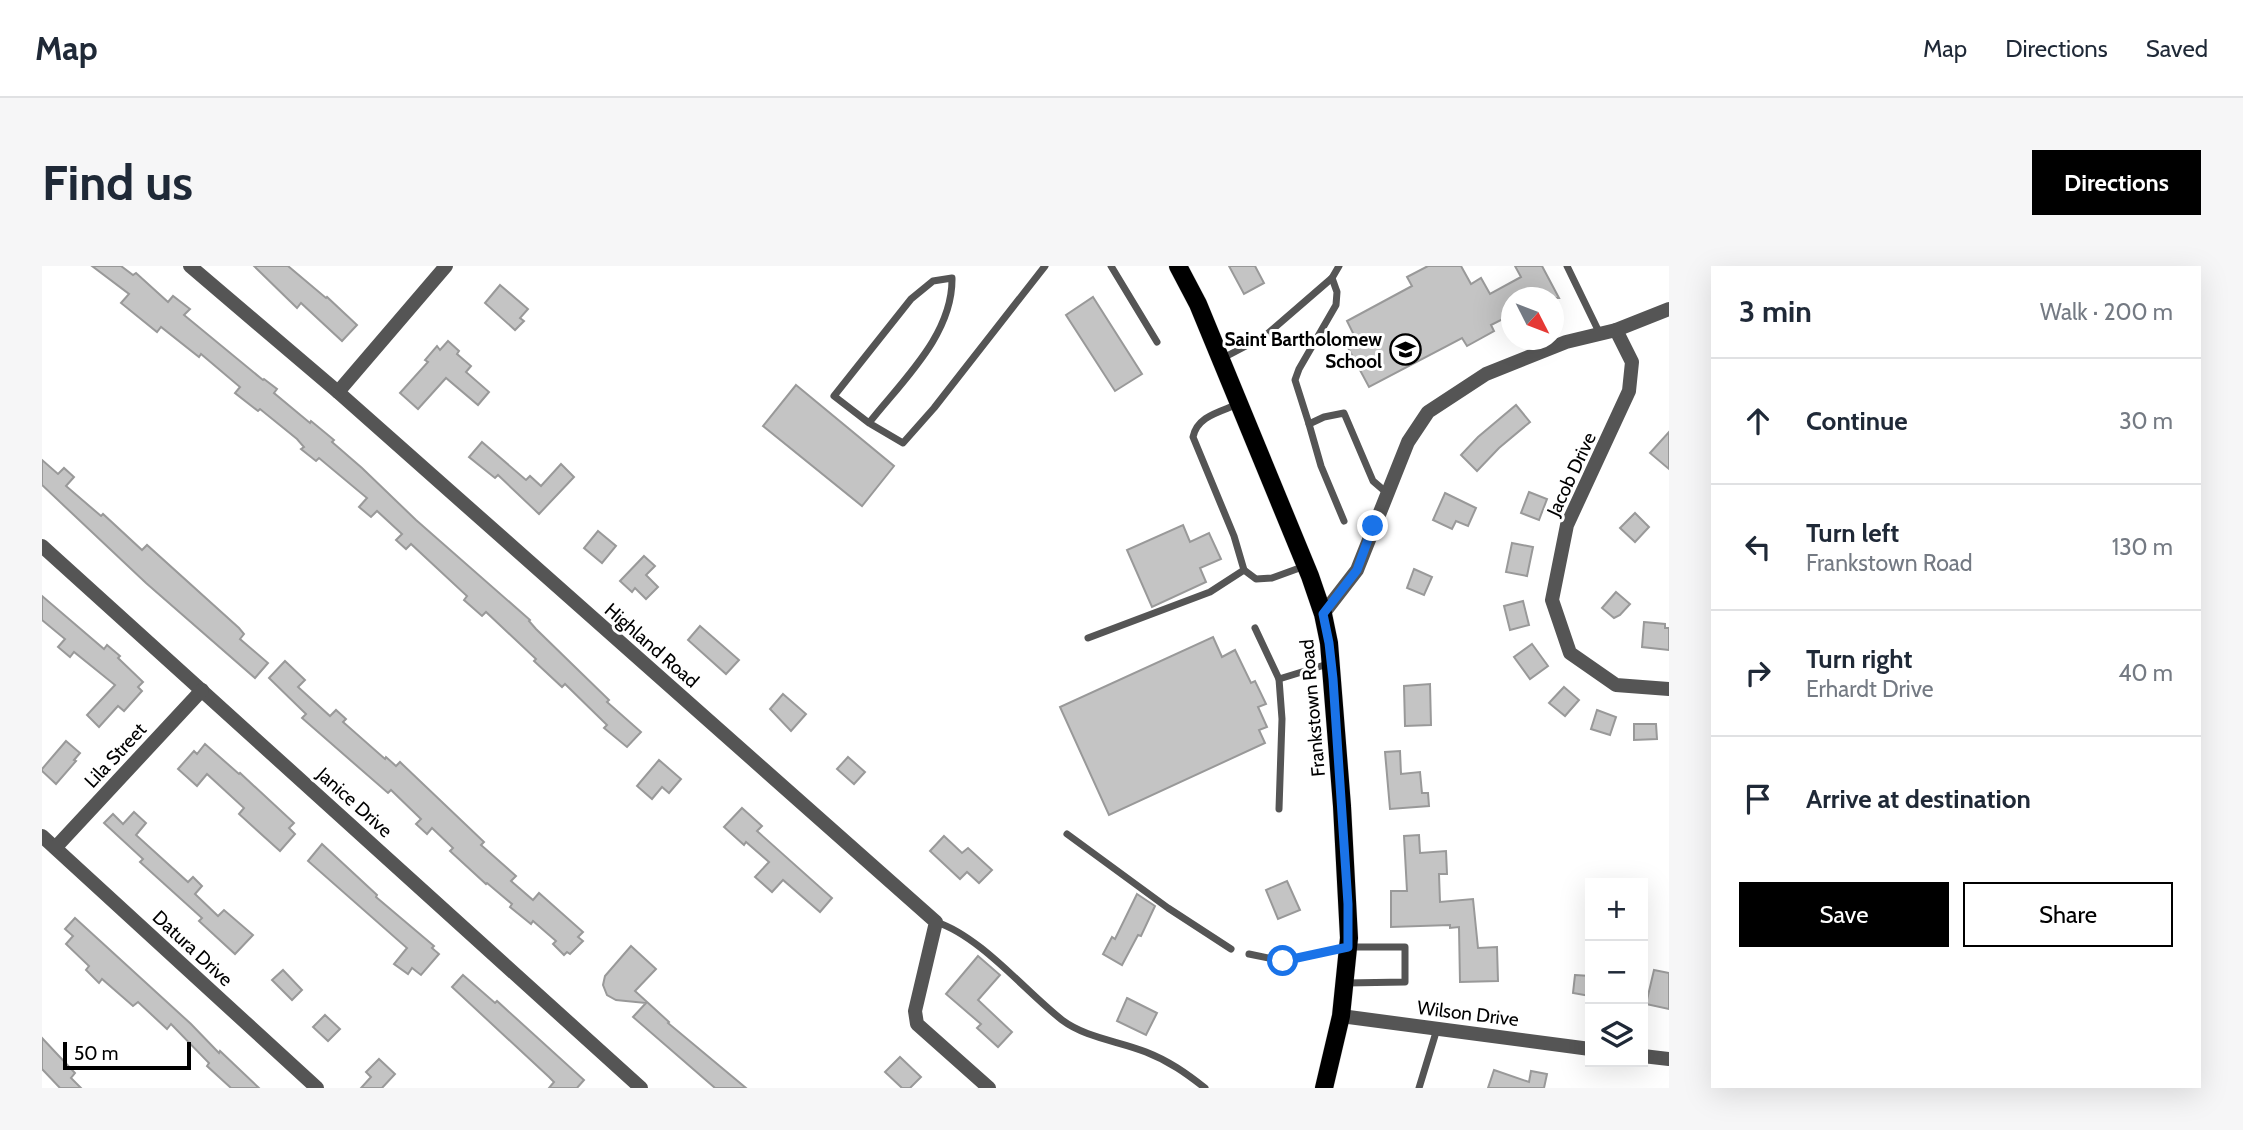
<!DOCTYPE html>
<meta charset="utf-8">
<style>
body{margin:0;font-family:Cabin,sans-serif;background:#f6f6f7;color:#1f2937}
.controls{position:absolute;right:21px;bottom:21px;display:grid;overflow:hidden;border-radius:0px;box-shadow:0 7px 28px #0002}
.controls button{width:63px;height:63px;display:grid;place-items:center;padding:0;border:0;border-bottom:2px solid #e0e1e3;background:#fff;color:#1f2937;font:35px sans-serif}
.compass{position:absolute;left:1459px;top:21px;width:63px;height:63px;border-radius:50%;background:#fff;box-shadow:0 7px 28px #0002;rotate:132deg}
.scale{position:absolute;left:21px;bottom:18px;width:128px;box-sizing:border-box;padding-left:7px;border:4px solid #000;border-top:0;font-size:19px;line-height:24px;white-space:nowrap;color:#000;-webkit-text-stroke:5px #fff;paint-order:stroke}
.stop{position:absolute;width:21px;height:21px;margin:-16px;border:5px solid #1a73e8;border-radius:50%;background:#fff}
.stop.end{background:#1a73e8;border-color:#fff;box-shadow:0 2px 7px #0008}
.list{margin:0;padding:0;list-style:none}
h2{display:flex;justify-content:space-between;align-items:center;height:91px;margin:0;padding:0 28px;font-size:30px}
h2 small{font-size:23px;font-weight:400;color:#747a83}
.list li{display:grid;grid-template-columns:46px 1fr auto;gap:21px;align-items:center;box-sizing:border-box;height:126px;padding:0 28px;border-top:2px solid #e0e1e3}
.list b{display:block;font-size:26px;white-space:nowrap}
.list p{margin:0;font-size:23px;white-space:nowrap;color:#747a83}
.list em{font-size:23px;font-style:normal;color:#747a83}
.actions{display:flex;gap:14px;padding:21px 28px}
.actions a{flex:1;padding:16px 0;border:2px solid #000;border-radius:0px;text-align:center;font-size:24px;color:#000}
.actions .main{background:#000;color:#fff}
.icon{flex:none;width:38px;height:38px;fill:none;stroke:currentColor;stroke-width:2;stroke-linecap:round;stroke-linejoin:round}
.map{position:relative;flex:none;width:1627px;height:822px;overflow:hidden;border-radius:0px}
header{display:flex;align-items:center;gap:42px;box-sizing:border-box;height:98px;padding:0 35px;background:#fff;border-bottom:2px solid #e0e1e3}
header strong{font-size:33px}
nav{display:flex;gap:38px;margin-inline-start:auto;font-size:24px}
.intro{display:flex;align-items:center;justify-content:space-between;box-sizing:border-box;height:168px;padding:0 42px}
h1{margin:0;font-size:49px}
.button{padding:18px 32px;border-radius:0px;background:#000;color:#fff;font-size:24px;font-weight:700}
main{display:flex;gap:42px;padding:0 42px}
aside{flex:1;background:#fff;border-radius:0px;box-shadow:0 7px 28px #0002}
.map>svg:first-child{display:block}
</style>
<header>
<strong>Map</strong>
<nav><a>Map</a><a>Directions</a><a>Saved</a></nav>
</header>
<div class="intro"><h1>Find us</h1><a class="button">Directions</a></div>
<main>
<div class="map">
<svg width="1627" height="822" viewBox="0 0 1627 822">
<rect width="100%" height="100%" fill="#fff"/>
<g fill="#c4c4c4" stroke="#999" stroke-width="2">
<path d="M50 0H79L91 9 94 7 126 36 131 30 148 43 142 49 221 114 222 113 235 123 232 127 268 157 269 155 292 174 290 176 320 202 374 254 488 354 487 355 494 363 567 434 565 436 599 466 585 481 562 462 565 459 523 418 520 421 492 395 494 393 444 346 440 350 422 334 425 330 369 278 364 283 354 274 360 268 335 245 329 251 317 241 325 232 277 192 274 195 259 183 262 181 255 173 218 143 216 145 193 127 198 121 159 88 157 91 119 61 115 66 79 37 87 28Z"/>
<path d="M212 0H246L284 32 285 31 315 59 300 75 259 37 255 42Z"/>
<path d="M1187 0H1213L1222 17 1202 28Z"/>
<path d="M1386 0H1419L1429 18 1439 12 1448 28 1479 11 1473 0H1500L1517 32H1469V49L1449 59 1452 65 1425 80 1420 72 1327 121 1304 78 1314 73 1305 55 1370 20 1365 11Z"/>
<path d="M458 19 486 43 478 52 482 55 473 64 443 37Z"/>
<path d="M1051 31 1100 108 1073 125 1024 49Z"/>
<path d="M406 75 417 85 415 88 429 100 424 106 447 126 436 139 404 112 376 143 358 127 386 96 383 94 395 80 398 84Z"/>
<path d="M754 119 852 200 820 240 721 160Z"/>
<path d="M1474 139 1488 156 1457 182 1435 205 1419 189 1436 171Z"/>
<path d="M1627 166V203L1608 187Z"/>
<path d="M440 176 484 214 488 210 499 220 519 198 532 211 497 248 456 209 453 212 427 191Z"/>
<path d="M0 194 16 208 22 202 32 211 24 220 59 250 61 248 100 284 105 279 197 362 202 368 198 373 226 397 213 412 104 317 0 219Z"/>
<path d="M1487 226 1505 233 1497 254 1479 247Z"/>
<path d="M1403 227 1434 242 1426 260 1414 255 1410 263 1391 254Z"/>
<path d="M1593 247 1607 261 1593 276 1578 262Z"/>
<path d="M1141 259 1148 276 1167 267 1179 293 1158 302 1164 316 1110 341 1085 284Z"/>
<path d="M556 265 574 280 560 297 542 282Z"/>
<path d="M1470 277 1491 281 1485 310 1464 306Z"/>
<path d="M602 290 613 300 604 309 616 321 604 333 593 322 590 326 578 315Z"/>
<path d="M1372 303 1390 311 1382 329 1365 322Z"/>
<path d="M1574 326 1588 338 1578 349 1572 352 1560 342Z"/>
<path d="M0 330 62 383 65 379 78 390 76 392 101 416 96 421 100 425 82 445 76 440 57 461 45 449 73 419 32 386 28 391 16 381 23 373 0 354Z"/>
<path d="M1481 335 1487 359 1468 364 1462 340Z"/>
<path d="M1602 356 1623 358V362H1627V384L1600 381Z"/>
<path d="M658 360 697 394 684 408 646 374Z"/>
<path d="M1171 371 1180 391 1193 384 1209 417 1213 415 1224 438 1216 441 1225 461 1217 464 1223 477 1067 549 1018 441Z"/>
<path d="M1490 378 1506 400 1488 413 1472 391Z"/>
<path d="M243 395 263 414 256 421 288 450 294 444 304 453 301 456 343 493 344 491 354 500 358 496 442 576 439 579 474 610 469 615 491 634 497 627 541 666 536 671 541 675 528 688 525 686 522 689 511 678 514 675 491 655 489 658 468 641 470 638 445 617 444 618 408 585 411 582 390 562 385 568 374 558 379 553 349 524 346 527 260 452 264 448 227 412Z"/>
<path d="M1388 418 1389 459 1363 460 1362 420Z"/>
<path d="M1522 421 1537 434 1523 450 1507 437Z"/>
<path d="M741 428 764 448 749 465 728 443Z"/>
<path d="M1555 444 1574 451 1568 469 1549 463Z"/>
<path d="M1592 458H1614L1615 473 1592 474Z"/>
<path d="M24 475 38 487 32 494 34 495 14 518 0 505V503Z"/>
<path d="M163 478 197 508 198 507 252 557 247 562 253 568 238 585 197 548 202 542 165 508 155 520 136 503 152 485 155 488Z"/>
<path d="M1358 485 1359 508 1378 506 1380 527H1386L1387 540 1348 543 1343 486Z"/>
<path d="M806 491 823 506 812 518 795 503Z"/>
<path d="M617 494 639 513 627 527 620 521 610 533 595 520Z"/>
<path d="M700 542 720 560 715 565 790 632 778 646 741 614 730 626 713 611 727 596 704 576 702 579 682 561Z"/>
<path d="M92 546 104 557 94 569 146 616 151 611 160 620 153 628 176 650 182 644 211 669 193 688 157 655 160 652 98 596 101 593 62 557 71 548 81 558Z"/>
<path d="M1377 569 1378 587 1404 585 1405 608H1397L1398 636 1431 633 1436 682 1455 681 1456 715 1418 716 1417 661 1408 662V659L1349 661V625H1365L1362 570Z"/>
<path d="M902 570 920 587 926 582 950 604 937 617 925 606 918 613 888 585Z"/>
<path d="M280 578 335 629 334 631 392 680 390 682 397 688 379 709 370 702 366 708 352 698 365 682 266 595Z"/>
<path d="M1245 615 1258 644 1236 653 1224 624Z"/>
<path d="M1095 628 1113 640 1099 670 1096 669 1080 699 1061 688 1070 671 1073 673Z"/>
<path d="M33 652 149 758 177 787 178 785 217 822H189L165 800 167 797 129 758 125 763 96 736 91 740 60 713 57 717 44 704 47 700 24 678 31 670 23 663Z"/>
<path d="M589 680 614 703 593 725 627 756 626 757 704 822H673L591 751 604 737 574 734 565 729 561 719 563 710Z"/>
<path d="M936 690 958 709 936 734 970 766 956 781 935 762 939 758 904 728Z"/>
<path d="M241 704 260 724 250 734 230 714Z"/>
<path d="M1612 704 1627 707V743L1604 738Z"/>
<path d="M421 709 453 737 455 735 542 814 535 822H507L512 816 507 811 410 721Z"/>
<path d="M1533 709 1548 710V730L1531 727Z"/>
<path d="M1085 732 1115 747 1104 769 1075 755Z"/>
<path d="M283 749 298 763 286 775 271 761Z"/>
<path d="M0 772 33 807 29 812 39 822H18L0 803Z"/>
<path d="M858 791 879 811 868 822H860L843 806Z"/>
<path d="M337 793 353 808 340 822H319L329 811 324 806Z"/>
<path d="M1452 804 1487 816 1489 805 1505 808 1502 822H1446Z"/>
</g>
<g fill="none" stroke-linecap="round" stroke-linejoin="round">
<defs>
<path id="primary" d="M1136 0 1156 38 1268 310 1281 348 1287 377 1300 540 1307 672 1299 750 1282 822"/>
</defs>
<use href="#primary" stroke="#dbdbdb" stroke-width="19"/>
<g stroke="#555" stroke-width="7">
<path d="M1069 0 1115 76"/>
<path d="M1525 0 1558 68"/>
<path d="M1181 92 1223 70 1290 12 1297 0"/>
<path d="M1196 138C1178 146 1155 150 1151 171L1192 270 1202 304 1214 313 1230 312 1263 300"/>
<path d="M827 157C860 115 911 69 910 12L891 15 869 33 792 130 827 157 861 177 892 142 1003 0"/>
<path d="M1267 158 1253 114 1257 103 1294 39 1295 26 1290 12"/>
<path d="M1302 255 1279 200 1267 158 1282 151 1302 147 1331 215 1345 227"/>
<path d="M1213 362 1237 413 1289 397"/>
<path d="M1046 372 1168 326 1202 304"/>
<path d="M1237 413 1240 453 1237 543"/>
<path d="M1025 568 1126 642 1189 683"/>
<path d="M894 656C938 670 983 725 1020 754 1044 772 1077 775 1104 786 1127 795 1144 807 1163 822"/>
<path d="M1207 688 1241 695 1306 681H1363V716L1304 717"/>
<path d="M1377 822 1395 763"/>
</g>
<g stroke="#555" stroke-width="14">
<path d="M148 0 296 126 894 656 873 745 875 758 947 822"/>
<path d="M1574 64 1590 96 1587 125 1525 259 1510 334 1528 387 1574 419 1627 423"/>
<path d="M296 126 404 0"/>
<path d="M0 280 599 822"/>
<path d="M1281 348 1315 304 1366 176 1386 146 1444 108 1524 76 1574 64 1627 43"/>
<path d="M0 570 275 822"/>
<path d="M14 581 160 424"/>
<path d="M1299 750 1548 783"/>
<path d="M1601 790 1627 793"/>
</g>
<use href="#primary" stroke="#000" stroke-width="18"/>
</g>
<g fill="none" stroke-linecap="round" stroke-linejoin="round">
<path stroke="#1a73e8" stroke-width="9" d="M1241 695 1306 681V638L1291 413 1287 377 1281 348 1315 304 1331 260"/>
</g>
<defs>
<symbol id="school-ring" viewBox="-11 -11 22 22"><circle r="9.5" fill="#fff" stroke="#000" stroke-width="1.5"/><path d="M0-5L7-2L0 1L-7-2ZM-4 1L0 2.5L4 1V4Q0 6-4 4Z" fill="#000"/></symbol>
</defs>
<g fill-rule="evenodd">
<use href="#school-ring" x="1346" y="66" width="35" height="35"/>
</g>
<g text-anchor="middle" stroke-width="6" stroke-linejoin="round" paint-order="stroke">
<g font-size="19" font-weight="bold" fill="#000" stroke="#fff" text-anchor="end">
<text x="1340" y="80">Saint Bartholomew<tspan x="1340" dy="22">School</tspan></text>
</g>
<g font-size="19" fill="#000" stroke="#fff">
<text transform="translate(1529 208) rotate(-65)" y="7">Jacob Drive</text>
<text transform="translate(610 379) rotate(41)" y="7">Highland Road</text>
<text transform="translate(1270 442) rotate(-95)" y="7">Frankstown Road</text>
<text transform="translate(73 489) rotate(-47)" y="7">Lila Street</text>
<text transform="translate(313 536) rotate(42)" y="7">Janice Drive</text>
<text transform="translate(151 682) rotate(43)" y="7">Datura Drive</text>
<text transform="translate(1426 747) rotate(7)" y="7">Wilson Drive</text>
</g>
</g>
</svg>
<div class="controls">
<button>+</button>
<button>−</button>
<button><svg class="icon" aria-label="layers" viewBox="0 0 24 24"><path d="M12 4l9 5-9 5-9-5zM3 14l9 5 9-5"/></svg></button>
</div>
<svg class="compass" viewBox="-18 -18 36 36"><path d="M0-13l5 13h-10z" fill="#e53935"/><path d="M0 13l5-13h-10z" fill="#747a83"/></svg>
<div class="scale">50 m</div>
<div class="stop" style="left:1241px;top:695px"></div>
<div class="stop end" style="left:1331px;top:260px"></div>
</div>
<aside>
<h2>3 min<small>Walk · 200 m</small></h2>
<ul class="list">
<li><svg class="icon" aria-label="ahead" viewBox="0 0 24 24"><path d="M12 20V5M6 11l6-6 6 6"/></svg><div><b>Continue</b></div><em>30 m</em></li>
<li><svg class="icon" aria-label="left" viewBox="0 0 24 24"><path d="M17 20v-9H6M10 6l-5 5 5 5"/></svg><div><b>Turn left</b><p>Frankstown Road</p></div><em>130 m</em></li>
<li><svg class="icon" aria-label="right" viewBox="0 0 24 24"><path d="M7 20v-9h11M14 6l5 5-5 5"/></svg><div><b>Turn right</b><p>Erhardt Drive</p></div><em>40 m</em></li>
<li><svg class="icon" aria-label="arrive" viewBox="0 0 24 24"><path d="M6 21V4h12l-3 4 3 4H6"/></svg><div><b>Arrive at destination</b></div></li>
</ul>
<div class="actions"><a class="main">Save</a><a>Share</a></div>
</aside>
</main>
